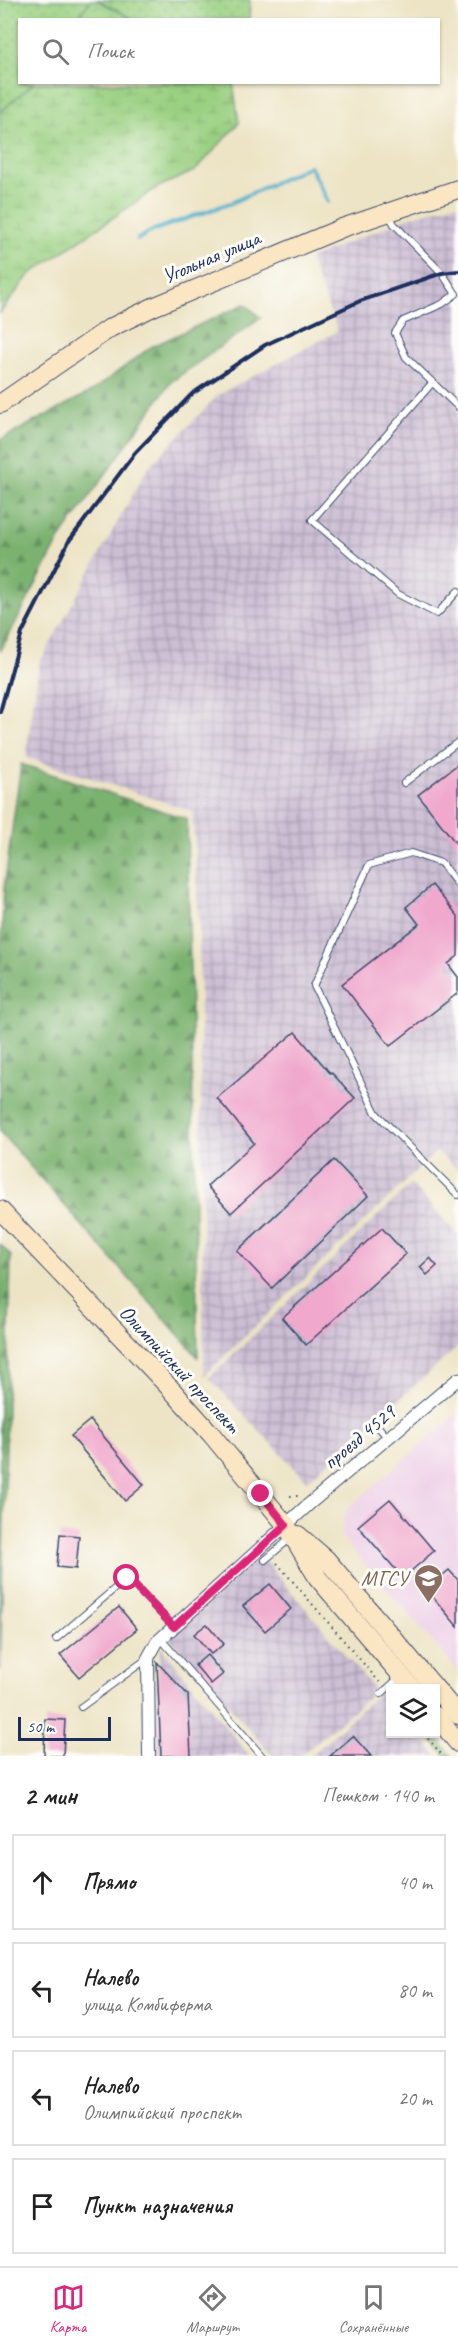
<!DOCTYPE html>
<html lang="ru">
<meta charset="utf-8">
<style>
body{margin:0;font-family:Caveat,sans-serif;background:#f2f2f2;color:#222}
.controls{position:absolute;right:18px;bottom:18px;display:grid;overflow:hidden;border-radius:0px;box-shadow:0 2px 4px #0004}
.controls button{width:54px;height:54px;display:grid;place-items:center;padding:0;border:0;border-bottom:2px solid #e0e0e0;background:#fff;color:#222;font:30px sans-serif}
.scale{position:absolute;left:18px;bottom:15px;width:93px;box-sizing:border-box;padding-left:6px;border:3px solid #1b2f5e;border-top:0;font-size:16px;line-height:21px;white-space:nowrap;color:#1b2f5e;-webkit-text-stroke:4px #fdfcf7;paint-order:stroke}
.stop{position:absolute;width:18px;height:18px;margin:-14px;border:4px solid #db2777;border-radius:50%;background:#fff}
.stop.end{background:#db2777;border-color:#fff;box-shadow:0 2px 6px #0008}
.list{margin:0;padding:0;list-style:none}
h2{display:flex;justify-content:space-between;align-items:center;height:78px;margin:0;padding:0 24px;font-size:26px}
h2 small{font-size:20px;font-weight:400;color:#767676}
.list li{display:grid;grid-template-columns:39px 1fr auto;gap:18px;align-items:center;box-sizing:border-box;height:96px;margin:0 12px 12px;padding:0 12px;border:2px solid #e0e0e0;border-radius:0px}
.list b{display:block;font-size:22px;white-space:nowrap}
.list p{margin:0;font-size:20px;white-space:nowrap;color:#767676}
.list em{font-size:20px;font-style:normal;color:#767676}
.icon{flex:none;width:33px;height:33px;fill:none;stroke:currentColor;stroke-width:2;stroke-linecap:round;stroke-linejoin:round}
.map{position:relative;flex:none;width:458px;height:1756px;overflow:hidden}
.search{position:absolute;background:#fff;box-shadow:0 2px 4px #0004;left:18px;right:18px;top:18px;height:66px;display:flex;align-items:center;gap:15px;box-sizing:border-box;padding:0 21px;border-radius:0px;color:#767676;font-size:22px}
.sheet{height:510px;background:#fff}
nav{display:flex;justify-content:space-around;align-items:center;box-sizing:border-box;height:84px;border-top:2px solid #e0e0e0;background:#fff;font-size:16px;color:#767676}
nav a{display:grid;justify-items:center;gap:3px}
nav .on{color:#db2777}
.map>svg:first-child{display:block}
</style>
<div class="map">
<svg width="458" height="1756" viewBox="0 0 458 1756">
<defs>
<pattern id="industrial-grid" width="8" height="8" patternUnits="userSpaceOnUse" patternTransform="scale(1.5)"><rect width="8" height="8" fill="#ccbed4"/><path d="M0 4h8M4 0v8" fill="none" stroke="#a59baf"/></pattern>
<pattern id="grass-dots" width="8" height="8" patternUnits="userSpaceOnUse" patternTransform="scale(1.5)"><rect width="8" height="8" fill="#9ad081"/><path d="M2 2h.1M6 6h.1" fill="none" stroke="#84b372" stroke-width="1.8" stroke-linecap="round"/></pattern>
<pattern id="forest-firs" width="22" height="20" patternUnits="userSpaceOnUse" patternTransform="scale(1.5)"><rect width="22" height="20" fill="#7bb26f"/><path d="M5 1l3.5 6h-7zM16 11l3.5 6h-7z" fill="#64915e"/></pattern>
<pattern id="wetland-marsh" width="20" height="14" patternUnits="userSpaceOnUse" patternTransform="scale(1.5)"><rect width="20" height="14" fill="#9ad081"/><path d="M1 5h8M5 5V1M11 12h8M15 12V8" fill="none" stroke="#84b372"/></pattern>
</defs>
<rect width="100%" height="100%" fill="#fdfcf7"/>
<filter id="ink" filterUnits="userSpaceOnUse"><feTurbulence type="fractalNoise" baseFrequency=".0167" numOctaves="2"/><feDisplacementMap in="SourceGraphic" scale="12" xChannelSelector="R" yChannelSelector="G"/><feConvolveMatrix kernelMatrix="1 2 1 2 8 2 1 2 1" color-interpolation-filters="sRGB"/></filter>
<filter id="wash" filterUnits="userSpaceOnUse"><feTurbulence type="fractalNoise" baseFrequency=".008" numOctaves="4" result="noise"/><feDisplacementMap in="SourceGraphic" scale="24" xChannelSelector="R" yChannelSelector="G"/><feGaussianBlur stdDeviation="1.35" result="paint"/><feColorMatrix in="noise" values="0 0 0 0 0 0 0 0 0 0 0 0 0 0 0 0 0 1.4 0 .05"/><feComposite in="paint" operator="in"/></filter>
<g filter="url(#wash)">
<rect width="100%" height="100%" fill="#ede4c5"/>
<path fill="#edd0e8" d="M458 1413V1671L341 1537 346 1510Z"/>
<g fill="url(#industrial-grid)">
<path d="M458 203V1170L437 1151 204 1376 199 920 192 811 26 757 39 664 147 469 218 395 338 331 309 259 407 218Z"/>
<path d="M411 1184 458 1235V1347L307 1481 209 1378Z"/>
<path d="M260 1555 376 1691 300 1756H273L169 1638Z"/>
<path d="M161 1647 250 1756H157Z"/>
<path d="M381 1691 390 1701V1734H418L437 1756H311Z"/>
</g>
<g fill="url(#grass-dots)" stroke="#5a8070" stroke-width="1.5">
<path d="M0 0H91L77 19 20 20V82L34 83 0 112Z"/>
<path d="M97 0H250L249 19H133Z"/>
<path d="M426 1734H432L452 1756H446Z"/>
</g>
<g fill="url(#forest-firs)" stroke="#4b7066" stroke-width="1.5">
<path d="M245 304 261 318 171 382 61 537 0 652V440L92 391 151 347Z"/>
<path d="M21 764 187 819 198 1357 0 1132V971L4 888Z"/>
<path d="M0 1244 11 1256 0 1671Z"/>
</g>
<g fill="url(#wetland-marsh)" stroke="#5a8070" stroke-width="1.5">
<path d="M91 0H97L133 19H77Z"/>
<path d="M34 83H233L239 123 195 171 158 187 29 275 0 313V112Z"/>
</g>
<g fill="none" stroke-linecap="round" stroke-linejoin="round">
<path stroke="#4db0cc" stroke-width="4" d="M138 239 154 230 231 203 310 166 328 202"/>
</g>
<g id="blocks">
<g fill="#f0a9cd">
<path d="M458 764V846L418 795Z"/>
<path d="M432 885 458 916V956L448 964 458 977V993L390 1046 342 984 419 924 406 907Z"/>
<path d="M295 1032 330 1073 331 1072 355 1098 231 1213 207 1186 254 1143 217 1098Z"/>
<path d="M334 1160 368 1196 272 1288 237 1251Z"/>
<path d="M382 1228 406 1254 306 1345 282 1318Z"/>
<path d="M430 1258 437 1266 427 1275 420 1267Z"/>
<path d="M90 1420 144 1485 125 1501 71 1436Z"/>
<path d="M390 1499 434 1551 403 1578 358 1526Z"/>
<path d="M60 1534 79 1536 76 1569 57 1567Z"/>
<path d="M449 1570 458 1580V1627L426 1589Z"/>
<path d="M270 1584 291 1609 265 1631 243 1606Z"/>
<path d="M119 1607 137 1629 79 1677 60 1655Z"/>
<path d="M207 1624 224 1644 211 1654 194 1634Z"/>
<path d="M207 1655 223 1674 211 1684 195 1665Z"/>
<path d="M157 1662 188 1695 191 1756H161Z"/>
<path d="M45 1719 65 1720 63 1756H44Z"/>
<path d="M353 1736 371 1756H330Z"/>
</g>
</g>
</g>
<g filter="url(#ink)">
<use href="#blocks" fill-opacity="0" stroke="#3a4a6d" stroke-width="1.5"/>
<g fill="none" stroke-linecap="round" stroke-linejoin="round">
<defs>
<g id="lane">
<path d="M389 215 394 224 442 273 456 294 442 304 403 321 395 333 406 357 458 407"/>
<path d="M433 382 312 520 398 594 437 614 458 591"/>
<path d="M404 783 458 742"/>
<path d="M458 885 441 863 411 853 369 865 314 986 376 1113 458 1195"/>
<path d="M374 1422 388 1438"/>
<path d="M265 1560 292 1537"/>
<path d="M56 1639 127 1578 174 1627"/>
<path d="M161 1639 262 1756"/>
<path d="M381 1694 401 1676"/>
<path d="M81 1707 148 1658"/>
</g>
<path id="street" d="M149 1756 148 1658 157 1642 308 1505 458 1379"/>
<g id="secondary">
<path d="M0 404 110 328 153 307 342 228 458 189"/>
<path d="M0 1210 170 1388 211 1434 286 1525 318 1578 412 1688"/>
<path d="M298 1535 326 1559 458 1715"/>
<path d="M436 1716 458 1743"/>
</g>
</defs>
<use href="#lane" stroke="#3a4a6d" stroke-width="8"/>
<use href="#street" stroke="#3a4a6d" stroke-width="14"/>
<use href="#secondary" stroke="#3a4a6d" stroke-width="20"/>
<g stroke="#3a4a6d" stroke-width="2" stroke-dasharray="1.5 4.5" stroke-linecap="butt">
<path d="M290 1496H300"/>
<path d="M277 1563 381 1684"/>
<path d="M424 1734 443 1756"/>
</g>
<use href="#lane" stroke="#fff" stroke-width="6"/>
<use href="#street" stroke="#fff" stroke-width="12"/>
<use href="#secondary" stroke="#fbe6c3" stroke-width="18"/>
<path stroke="#1b2f5e" stroke-width="4" d="M0 712 22 633 69 541 135 453 192 394 265 345 360 301 442 273 458 271"/>
</g>
</g>
<g fill="none" stroke-linecap="round" stroke-linejoin="round" filter="url(#ink)">
<path stroke="#db2777" stroke-width="8" d="M127 1578 174 1627 286 1525 261 1494"/>
</g>
<defs>
<symbol id="university-pin" viewBox="-11 -11 22 30"><path d="M0 17L-7.5 6A9.5 9.5 0 1 1 7.5 6Z" fill="#8d6e63" stroke="#fdfcf7"/><path d="M0-5L7-2L0 1L-7-2ZM-4 1L0 2.5L4 1V4Q0 6-4 4Z" fill="#fff"/></symbol>
</defs>
<g fill-rule="evenodd">
<use href="#university-pin" x="412" y="1562" width="33" height="45"/>
</g>
<g text-anchor="middle" stroke-width="6" stroke-linejoin="round" paint-order="stroke">
<g font-size="21" fill="#1b2f5e" stroke="#fdfcf7">
<text transform="translate(211 257) rotate(-23)" y="7">Угольная улица</text>
<text transform="translate(180 1369) rotate(47)" y="7">Олимпийский проспект</text>
<text transform="translate(359 1437) rotate(-40)" y="7">проезд 4529</text>
</g>
<g font-size="21" fill="#785e54" stroke="#fdfcf7" text-anchor="end">
<text x="408" y="1585">МГСУ</text>
</g>
</g>
</svg>
<div class="controls">
<button><svg class="icon" aria-label="layers" viewBox="0 0 24 24"><path d="M12 4l9 5-9 5-9-5zM3 14l9 5 9-5"/></svg></button>
</div>
<div class="scale">50 m</div>
<div class="stop" style="left:127px;top:1578px"></div>
<div class="stop end" style="left:261px;top:1494px"></div>
<div class="search"><svg class="icon" aria-label="search" viewBox="0 0 24 24"><circle cx="10" cy="10" r="6"/><path d="M15 15l6 6"/></svg>Поиск</div>
</div>
<section class="sheet">
<h2>2 мин<small>Пешком · 140 m</small></h2>
<ul class="list">
<li><svg class="icon" aria-label="ahead" viewBox="0 0 24 24"><path d="M12 20V5M6 11l6-6 6 6"/></svg><div><b>Прямо</b></div><em>40 m</em></li>
<li><svg class="icon" aria-label="left" viewBox="0 0 24 24"><path d="M17 20v-9H6M10 6l-5 5 5 5"/></svg><div><b>Налево</b><p>улица Комбиферма</p></div><em>80 m</em></li>
<li><svg class="icon" aria-label="left" viewBox="0 0 24 24"><path d="M17 20v-9H6M10 6l-5 5 5 5"/></svg><div><b>Налево</b><p>Олимпийский проспект</p></div><em>20 m</em></li>
<li><svg class="icon" aria-label="arrive" viewBox="0 0 24 24"><path d="M6 21V4h12l-3 4 3 4H6"/></svg><div><b>Пункт назначения</b></div></li>
</ul>
</section>
<nav>
<a class="on"><svg class="icon" aria-label="map" viewBox="0 0 24 24"><path d="M3 6l6-2 6 2 6-2v14l-6 2-6-2-6 2zM9 4v14M15 6v14"/></svg>Карта</a>
<a><svg class="icon" aria-label="directions" viewBox="0 0 24 24"><path d="M12 3l9 9-9 9-9-9zM9 14v-3h6M13 9l2 2-2 2"/></svg>Маршрут</a>
<a><svg class="icon" aria-label="saved" viewBox="0 0 24 24"><path d="M7 4h10v16l-5-4-5 4z"/></svg>Сохранённые</a>
</nav>
